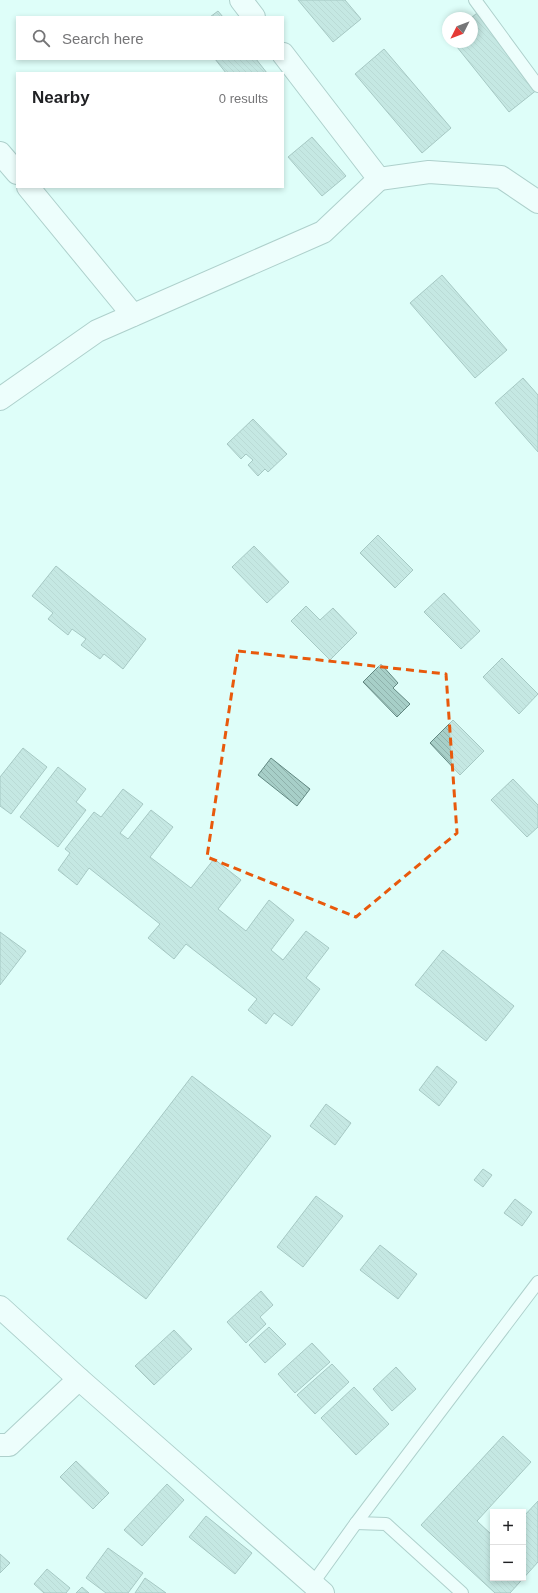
<!DOCTYPE html>
<meta charset="utf-8">
<style>
body{margin:0;font-family:Helvetica,sans-serif;background:#f2f2f2;color:#202124}
.controls{position:absolute;right:12px;bottom:12px;display:grid;overflow:hidden;border-radius:0px;box-shadow:0 2px 6px #0003}
.controls button{width:36px;height:36px;display:grid;place-items:center;padding:0;border:0;border-bottom:1px solid #e0e0e0;background:#fff;color:#202124;font:20px sans-serif}
.compass{position:absolute;left:442px;top:12px;width:36px;height:36px;border-radius:50%;background:#fff;box-shadow:0 2px 6px #0003;rotate:228deg}
.list{margin:0;padding:0;list-style:none}
h2{display:flex;justify-content:space-between;align-items:center;height:52px;margin:0;padding:0 16px;font-size:17px}
h2 small{font-size:13px;font-weight:400;color:#757577}
.icon{flex:none;width:22px;height:22px;fill:none;stroke:currentColor;stroke-width:2;stroke-linecap:round;stroke-linejoin:round}
.map{position:relative;flex:none;width:538px;height:1593px;overflow:hidden}
.search{position:absolute;background:#fff;box-shadow:0 2px 6px #0003;left:16px;top:16px;width:268px;height:44px;display:flex;align-items:center;gap:10px;box-sizing:border-box;padding:0 14px;border-radius:0px;color:#757577;font-size:15px}
.panel{position:absolute;background:#fff;box-shadow:0 2px 6px #0003;left:16px;top:72px;width:268px;height:116px;border-radius:0px}
.map>svg:first-child{display:block}
</style>
<div class="map">
<svg width="538" height="1593" viewBox="0 0 538 1593">
<defs>
<pattern id="building-back-hatch" width="6" height="6" patternUnits="userSpaceOnUse"><rect width="6" height="6" fill="#a7cfc8"/><path d="M-1 5l2 2M0 0l6 6M5-1l2 2" fill="none" stroke="#8fb2ac"/></pattern>
</defs>
<rect width="100%" height="100%" fill="#defef9"/>
<g fill="url(#building-back-hatch)" stroke="#618781">
<path d="M298 0H345L361 19 333 42Z"/>
<path d="M218 11 223 17H210Z"/>
<path d="M477 13 538 89 509 112 453 42H472L471 18Z"/>
<path d="M384 49 451 128 422 153 355 74Z"/>
<path d="M215 59H256L267 73H226Z"/>
<path d="M312 137 346 176 322 196 288 157Z"/>
<path d="M442 275 507 350 475 378 410 303Z"/>
<path d="M523 378 538 395V452L495 403Z"/>
<path d="M253 419 287 454 268 472 265 469 258 476 248 465 253 460 246 454 241 459 227 444Z"/>
<path d="M378 535 413 570 395 588 360 553Z"/>
<path d="M254 546 289 582 267 603 232 567Z"/>
<path d="M56 566 146 639 123 669 104 654 100 659 81 645 86 639 72 629 68 635 48 619 53 613 32 596Z"/>
<path d="M444 593 480 631 461 649 424 612Z"/>
<path d="M306 606 320 620 333 608 357 633 330 660 291 621Z"/>
<path d="M502 658 538 694 519 714 483 677Z"/>
<path d="M381 664 398 683 393 688 410 704 397 717 363 682Z"/>
<path d="M453 720 484 751 460 775 430 743Z"/>
<path d="M23 748 47 767 11 814 0 806V777Z"/>
<path d="M271 758 310 789 297 806 258 775Z"/>
<path d="M58 767 86 789 76 802 86 810 58 847 20 817Z"/>
<path d="M513 779 538 805V827L527 837 491 800Z"/>
<path d="M123 789 143 804 120 833 128 839 151 810 173 827 150 857 191 888 214 859 241 880 218 909 246 931 269 900 294 920 271 950 283 960 306 931 329 948 306 978 320 989 292 1026 274 1013 266 1024 248 1010 257 999 186 944 174 959 148 938 160 924 89 868 77 885 58 870 70 853 65 849 94 812 101 817Z"/>
<path d="M0 932 26 951 0 985Z"/>
<path d="M443 950 514 1006 486 1041 415 985Z"/>
<path d="M437 1066 457 1082 439 1106 419 1090Z"/>
<path d="M192 1076 271 1136 146 1299 67 1239Z"/>
<path d="M326 1104 351 1123 335 1145 310 1126Z"/>
<path d="M483 1169 492 1175 483 1187 474 1180Z"/>
<path d="M316 1196 343 1216 303 1267 277 1247Z"/>
<path d="M515 1199 532 1212 522 1226 504 1213Z"/>
<path d="M380 1245 417 1274 398 1299 360 1270Z"/>
<path d="M261 1291 273 1305 260 1317 266 1324 246 1343 227 1322Z"/>
<path d="M269 1327 286 1344 265 1363 249 1345Z"/>
<path d="M174 1330 192 1349 154 1385 135 1366Z"/>
<path d="M312 1343 330 1362 295 1393 278 1374Z"/>
<path d="M332 1364 349 1382 315 1414 297 1395Z"/>
<path d="M396 1367 416 1389 392 1411 373 1389Z"/>
<path d="M354 1387 389 1424 356 1455 321 1418Z"/>
<path d="M503 1436 531 1462 477 1521 493 1536V1578H523V1517L538 1501V1562L510 1593H495L421 1525Z"/>
<path d="M76 1461 109 1493 93 1509 60 1477Z"/>
<path d="M167 1484 184 1500 142 1546 124 1530Z"/>
<path d="M206 1516 252 1553 235 1574 189 1537Z"/>
<path d="M108 1548 143 1573 128 1593H106L86 1578Z"/>
<path d="M0 1554 10 1563 0 1573Z"/>
<path d="M47 1569 70 1588 66 1593H44L34 1584Z"/>
<path d="M145 1578 166 1593H135Z"/>
<path d="M82 1587 89 1593H76Z"/>
</g>
<g fill="none" stroke-linecap="round" stroke-linejoin="round">
<defs>
<g id="service">
<path d="M475 0 538 86"/>
<path d="M356 1523 386 1524 462 1593"/>
<path d="M313 1583 356 1523 538 1282"/>
</g>
<g id="minor">
<path d="M241 0 254 17"/>
<path d="M0 153 17 173"/>
<path d="M379 179 429 172 501 177 538 202"/>
<path d="M28 187 133 315"/>
<path d="M0 399 97 331 323 232 379 179 283 54"/>
<path d="M0 1307 79 1379 323 1593"/>
<path d="M0 1445H9L79 1379"/>
</g>
</defs>
<use href="#service" stroke="#739a94" stroke-width="14"/>
<use href="#minor" stroke="#739a94" stroke-width="24"/>
<use href="#service" stroke="#fff" stroke-width="12"/>
<use href="#minor" stroke="#fff" stroke-width="22"/>
</g>
<path d="M0 0H538V1593H0ZM238 651 446 674 457 833 356 917 207 857Z" fill="#defef9" fill-opacity=".55" fill-rule="evenodd"/>
<path fill="none" stroke="#e8590c" stroke-width="3" stroke-dasharray="8 5" stroke-linejoin="round" d="M238 651 446 674 457 833 356 917 207 857Z"/>
</svg>
<div class="controls">
<button>+</button>
<button>−</button>
</div>
<svg class="compass" viewBox="-18 -18 36 36"><path d="M0-13l5 13h-10z" fill="#e53935"/><path d="M0 13l5-13h-10z" fill="#757577"/></svg>
<div class="search"><svg class="icon" aria-label="search" viewBox="0 0 24 24"><circle cx="10" cy="10" r="6"/><path d="M15 15l6 6"/></svg>Search here</div>
<section class="panel">
<h2>Nearby<small>0 results</small></h2>
<ul class="list">
</ul>
</section>
</div>
